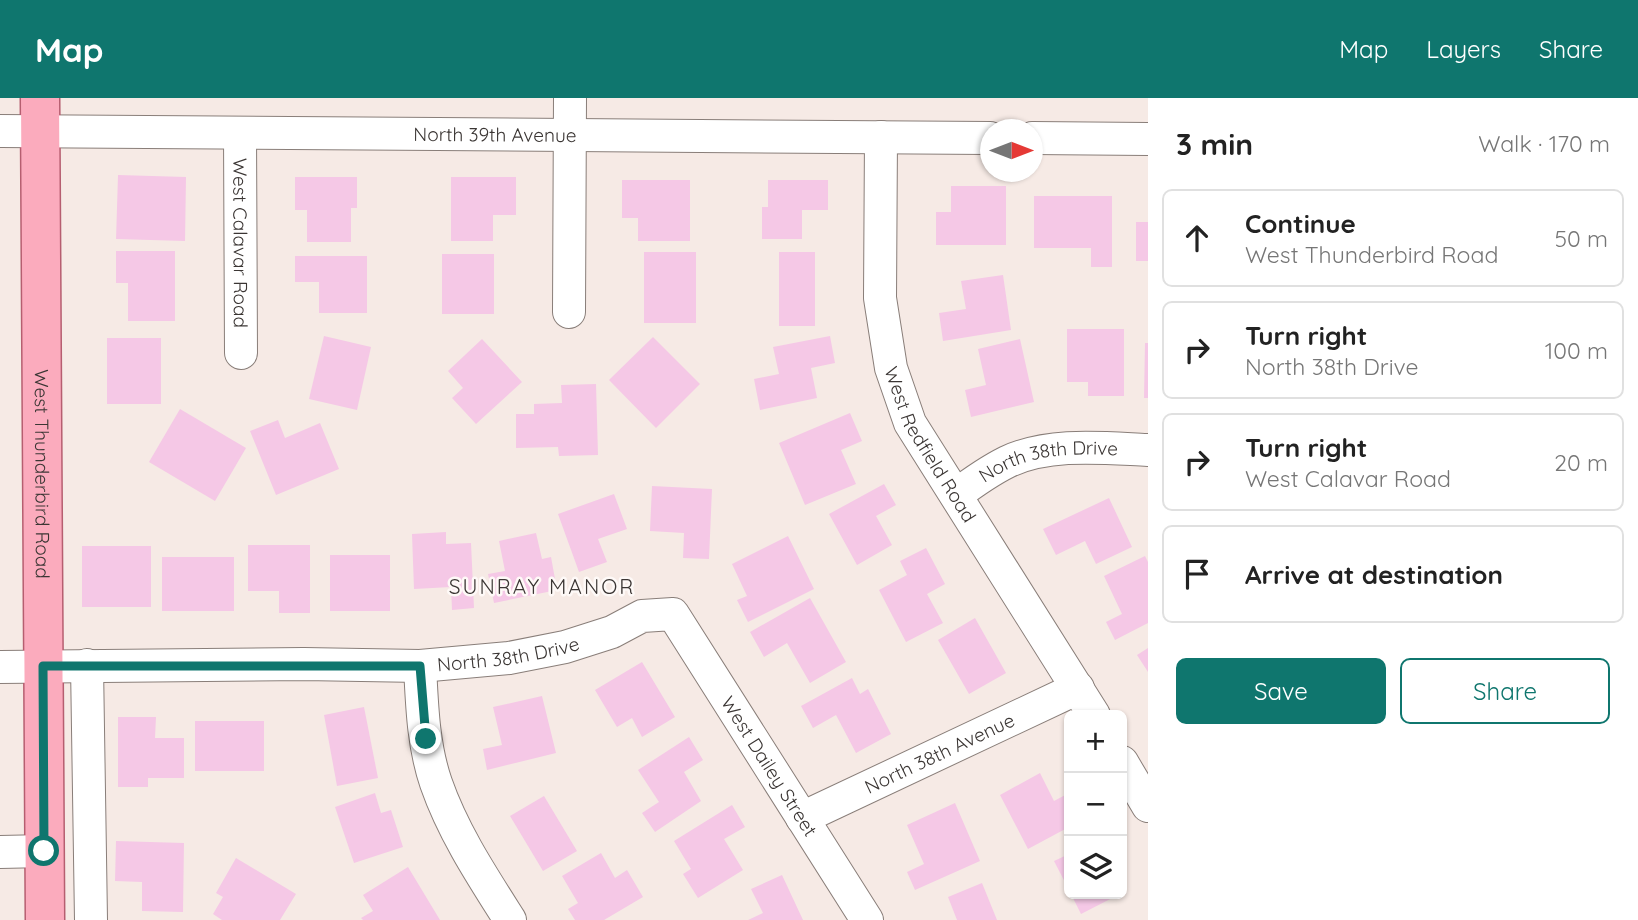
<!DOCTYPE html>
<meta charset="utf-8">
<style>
body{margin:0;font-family:Quicksand,sans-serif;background:#f2f2f2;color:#222}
.controls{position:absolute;right:21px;bottom:21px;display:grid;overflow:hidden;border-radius:10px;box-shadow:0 2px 5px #0004}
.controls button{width:63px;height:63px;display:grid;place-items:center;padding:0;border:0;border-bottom:2px solid #e0e0e0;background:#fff;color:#222;font:35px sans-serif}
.compass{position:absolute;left:980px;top:21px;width:63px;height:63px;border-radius:50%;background:#fff;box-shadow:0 2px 5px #0004;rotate:90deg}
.stop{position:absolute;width:21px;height:21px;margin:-16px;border:5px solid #0f766e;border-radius:50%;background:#fff}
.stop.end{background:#0f766e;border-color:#fff;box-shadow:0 2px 7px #0008}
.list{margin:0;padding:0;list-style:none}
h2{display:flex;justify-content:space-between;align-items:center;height:91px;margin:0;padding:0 28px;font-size:30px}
h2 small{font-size:23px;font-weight:400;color:#767676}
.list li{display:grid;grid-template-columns:46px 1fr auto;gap:21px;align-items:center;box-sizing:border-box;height:98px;margin:0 14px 14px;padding:0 14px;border:2px solid #e0e0e0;border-radius:10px}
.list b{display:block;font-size:26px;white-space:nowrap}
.list p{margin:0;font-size:23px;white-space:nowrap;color:#767676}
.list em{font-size:23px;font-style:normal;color:#767676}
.actions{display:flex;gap:14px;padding:21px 28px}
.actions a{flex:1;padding:16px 0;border:2px solid #0f766e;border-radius:10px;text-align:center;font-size:24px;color:#0f766e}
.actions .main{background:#0f766e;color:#fff}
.icon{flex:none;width:38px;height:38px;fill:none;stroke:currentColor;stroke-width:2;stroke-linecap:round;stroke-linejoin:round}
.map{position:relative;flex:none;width:1148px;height:822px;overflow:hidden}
header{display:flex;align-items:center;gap:42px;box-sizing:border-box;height:98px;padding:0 35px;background:#0f766e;color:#fff}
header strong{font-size:33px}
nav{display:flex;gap:38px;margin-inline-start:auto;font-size:24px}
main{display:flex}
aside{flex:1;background:#fff}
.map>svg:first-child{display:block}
</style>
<header>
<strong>Map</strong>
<nav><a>Map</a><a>Layers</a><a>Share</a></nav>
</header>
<main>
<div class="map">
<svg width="1148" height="822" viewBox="0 0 1148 822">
<rect width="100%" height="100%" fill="#f6eae5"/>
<g fill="#f5c8e6">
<path d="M118 77 186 79 185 143 116 141Z"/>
<path d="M295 79H357V110H351V144H307V112H295Z"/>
<path d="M451 79H516V117H493V143H451Z"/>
<path d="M622 82H690V143H638V120H622Z"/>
<path d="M768 82H828V112H802V141H762V109H768Z"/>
<path d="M951 88H1006V147H936V114H951Z"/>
<path d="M1034 98H1112V169H1091V150H1034Z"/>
<rect x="1136" y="124" width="12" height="39"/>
<path d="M116 153H175V223H128V185H116Z"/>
<rect x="644" y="154" width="52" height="71"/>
<rect x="779" y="154" width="36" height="74"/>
<rect x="442" y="156" width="52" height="60"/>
<path d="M295 158H367V215H319V184H295Z"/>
<path d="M1003 177 1011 232 943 243 939 215 966 211 961 183Z"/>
<path d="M1067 231H1124V298H1088V284H1067Z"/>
<path d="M324 238 371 249 357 312 309 301Z"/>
<path d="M830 238 835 265 811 270 817 300 760 312 754 281 779 276 773 249Z"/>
<path d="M653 239 700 286 656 330 609 282Z"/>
<rect x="107" y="240" width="54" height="66"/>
<path d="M482 241 522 284 476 326 452 300 463 290 448 273Z"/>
<path d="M1020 241 1034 304 971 319 965 292 986 287 978 251Z"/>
<path d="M1145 245H1148V300H1144Z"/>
<path d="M596 286 598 357 559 358 558 349 516 350V316H534V306L562 305 561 287Z"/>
<path d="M180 311 246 350 215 403 149 364Z"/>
<path d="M850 315 862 343 841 352 856 386 805 407 779 345Z"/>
<path d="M278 322 285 340 320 325 339 371 276 397 250 333Z"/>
<path d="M884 386 896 407 876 418 892 447 857 467 829 416Z"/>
<path d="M652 388 712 391 709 461 683 460 684 435 650 433Z"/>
<path d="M614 396 627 431 598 441 607 464 579 474 558 416Z"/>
<path d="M1109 400 1132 449 1096 466 1085 443 1056 457 1043 431Z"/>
<path d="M446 434V446L471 445 474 510 452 512 451 489 414 491 412 436Z"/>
<path d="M536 435 542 461 551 459 557 492 494 505 488 476 505 473 499 443Z"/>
<path d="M788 438 814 491 748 524 737 502 747 498 732 466Z"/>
<path d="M248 447H310V515H279V493H248Z"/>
<rect x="82" y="448" width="69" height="61"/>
<path d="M926 450 945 486 927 496 943 525 906 544 879 492 907 477 900 463Z"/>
<rect x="330" y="457" width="60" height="56"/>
<path d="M1145 458 1148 464V525L1115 542 1106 524 1122 516 1104 478Z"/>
<rect x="162" y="459" width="72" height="54"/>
<path d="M810 500 846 564 810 585 787 545 764 559 750 534Z"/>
<path d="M975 520 1006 575 969 596 938 542Z"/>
<path d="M1148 550V574L1137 557Z"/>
<path d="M642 564 675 619 642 639 632 620 617 629 595 592Z"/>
<path d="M852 580 860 596 868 591 891 636 856 655 836 617 813 630 801 608Z"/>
<path d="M542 598 556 655 487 672 483 651 502 647 493 609Z"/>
<path d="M364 609 378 680 337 688 324 617Z"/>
<path d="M118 619H156L155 640H184V680H148V689H118Z"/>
<rect x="195" y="623" width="69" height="50"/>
<path d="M689 639 703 662 684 674 701 703 655 734 642 715 659 704 638 672Z"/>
<path d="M1040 675 1054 703 1069 695V729L1028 751 1000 697Z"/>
<path d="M375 695 381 715 391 712 403 749 354 765 335 709Z"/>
<path d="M544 698 577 753 543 773 510 718Z"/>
<path d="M955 705 980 763 915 792 907 774 924 766 907 727Z"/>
<path d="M732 707 745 729 724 741 743 772 698 800 683 776 691 771 674 743Z"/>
<path d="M116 743 184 745 183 814 142 813V784L115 783Z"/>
<path d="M601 755 615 780 627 772 643 799 604 822H575L568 811 578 805 562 778Z"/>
<path d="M1069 756V792L1054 763Z"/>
<path d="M236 760 296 796 280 822H222L213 816 223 799 216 795Z"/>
<path d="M408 769 440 822H363L361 820 373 813 363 797Z"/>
<path d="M782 777 803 822H748L763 815 751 791Z"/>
<path d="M982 785 997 822H957L948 799Z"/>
<path d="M1071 796H1120L1081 816Z"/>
</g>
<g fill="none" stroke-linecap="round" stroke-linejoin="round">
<defs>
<g id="minor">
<path id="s1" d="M0 33 990 40"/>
<path id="s2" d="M240 35 241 255"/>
<path id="s3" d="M881 39 880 200 891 270 910 325 1094 617"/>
<path d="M1032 40 1148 41"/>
<path d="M569 214 570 0"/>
<path id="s4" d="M956 397C972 385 989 373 1007 364 1049 344 1103 350 1148 352"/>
<path d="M87 567 91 822"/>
<path d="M420 568C422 607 423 647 436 685 453 734 482 778 510 822"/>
<path id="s5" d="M0 569 304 566 420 568 509 560 565 549 612 534 642 518 673 516 867 822"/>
<path d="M1122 664 1148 708"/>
<path id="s6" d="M802 720 1078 590"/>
<path d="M0 754 45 753"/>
</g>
<g id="major">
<path id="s7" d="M40 0 45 822"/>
</g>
</defs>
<use href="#minor" stroke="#897e79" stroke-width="34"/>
<use href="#major" stroke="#b65e70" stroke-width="41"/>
<use href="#minor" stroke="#fff" stroke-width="32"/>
<use href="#major" stroke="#fbabbd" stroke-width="38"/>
</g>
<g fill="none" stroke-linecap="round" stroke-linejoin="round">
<path stroke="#0f766e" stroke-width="9" d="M44 753 43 568H420L426 641"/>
</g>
<g text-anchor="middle" stroke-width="5" stroke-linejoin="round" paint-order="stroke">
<g font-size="19" fill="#3b3634" stroke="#fef9f7">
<text dy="7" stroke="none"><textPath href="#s1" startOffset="495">North 39th Avenue</textPath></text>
<text dy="7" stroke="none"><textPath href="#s2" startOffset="110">West Calavar Road</textPath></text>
<text dy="7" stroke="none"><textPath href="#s3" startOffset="318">West Redfield Road</textPath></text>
<text dy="7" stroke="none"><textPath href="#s4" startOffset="102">North 38th Drive</textPath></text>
<text dy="7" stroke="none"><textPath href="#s7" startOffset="376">West Thunderbird Road</textPath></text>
<text dy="7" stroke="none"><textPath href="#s5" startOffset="509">North 38th Drive</textPath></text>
<text dy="7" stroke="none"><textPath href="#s6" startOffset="152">North 38th Avenue</textPath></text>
<text dy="7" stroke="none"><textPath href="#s5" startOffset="861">West Dailey Street</textPath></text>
</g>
<g font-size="21" letter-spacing="2" fill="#3b3634" stroke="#fef9f7">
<text x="542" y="496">SUNRAY MANOR</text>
</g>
</g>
</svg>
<div class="controls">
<button>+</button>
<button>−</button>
<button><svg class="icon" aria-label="layers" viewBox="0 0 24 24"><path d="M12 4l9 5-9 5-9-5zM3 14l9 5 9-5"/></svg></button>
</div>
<svg class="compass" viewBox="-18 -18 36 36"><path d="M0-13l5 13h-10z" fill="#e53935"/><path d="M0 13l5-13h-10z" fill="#767676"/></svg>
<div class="stop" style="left:44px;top:753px"></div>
<div class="stop end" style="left:426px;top:641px"></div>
</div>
<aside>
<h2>3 min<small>Walk · 170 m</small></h2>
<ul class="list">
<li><svg class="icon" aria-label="ahead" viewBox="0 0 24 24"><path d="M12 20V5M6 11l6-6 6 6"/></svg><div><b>Continue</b><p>West Thunderbird Road</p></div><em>50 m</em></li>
<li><svg class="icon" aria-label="right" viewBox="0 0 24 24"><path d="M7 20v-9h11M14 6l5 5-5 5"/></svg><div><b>Turn right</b><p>North 38th Drive</p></div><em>100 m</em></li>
<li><svg class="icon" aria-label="right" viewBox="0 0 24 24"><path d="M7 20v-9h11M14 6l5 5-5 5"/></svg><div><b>Turn right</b><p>West Calavar Road</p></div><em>20 m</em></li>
<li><svg class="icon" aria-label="arrive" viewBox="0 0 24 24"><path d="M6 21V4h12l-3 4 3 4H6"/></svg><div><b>Arrive at destination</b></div></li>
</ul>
<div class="actions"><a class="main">Save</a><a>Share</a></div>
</aside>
</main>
